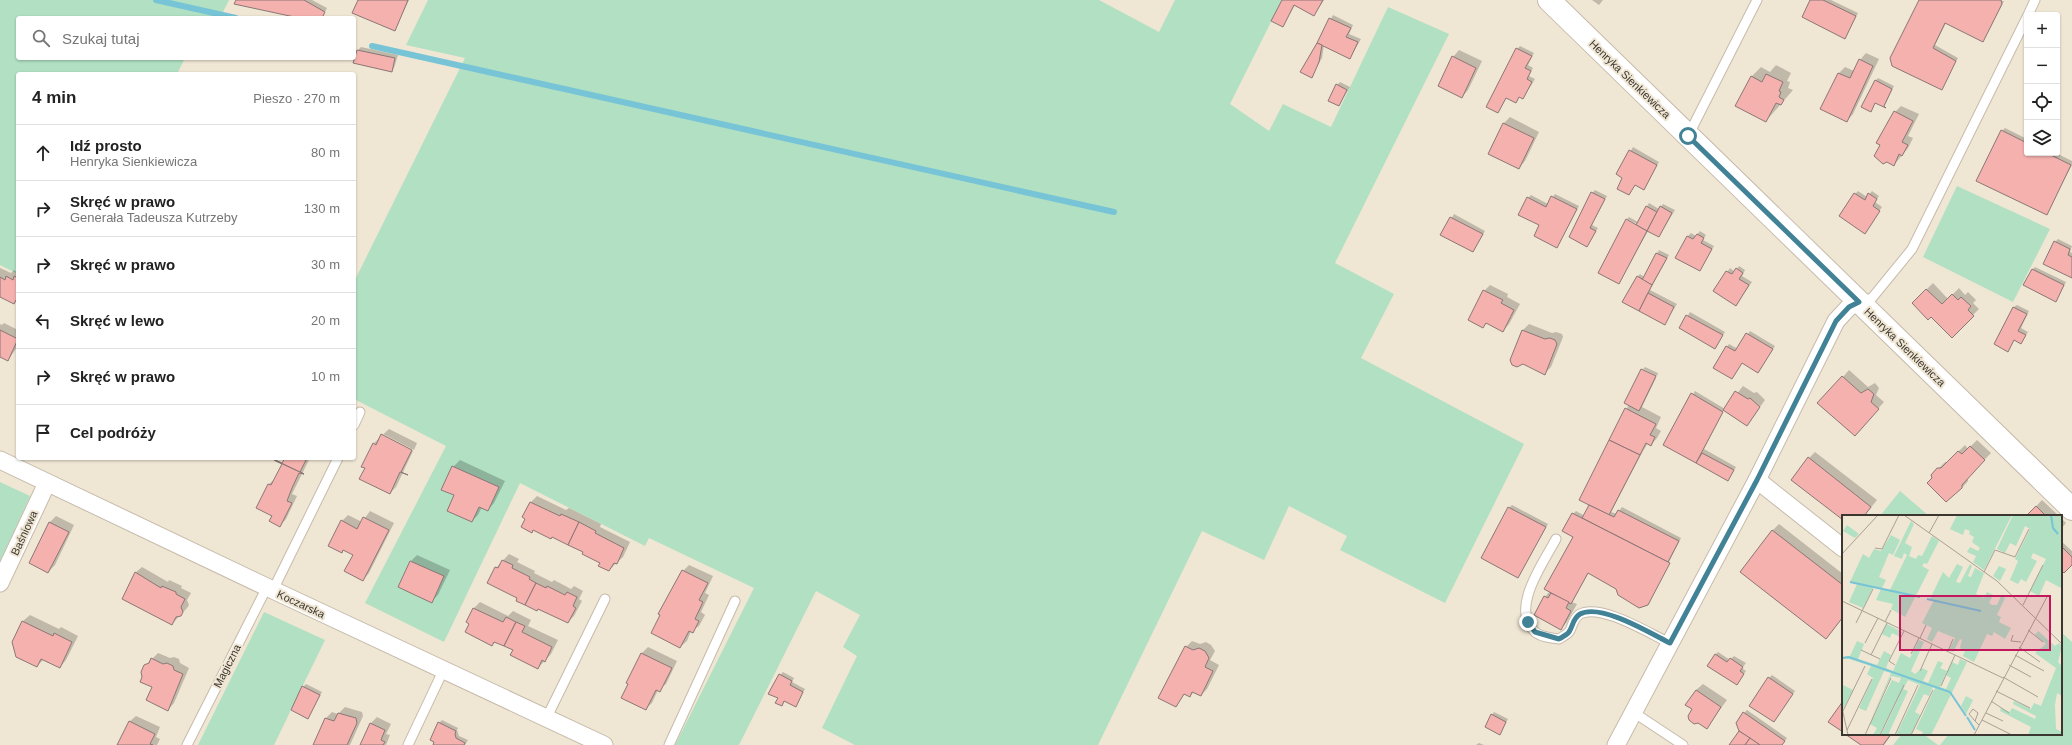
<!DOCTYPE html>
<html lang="pl">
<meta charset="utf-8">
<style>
body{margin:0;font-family:Helvetica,sans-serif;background:#f2f2f2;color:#222}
.controls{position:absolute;right:12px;top:12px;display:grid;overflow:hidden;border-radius:4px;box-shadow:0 1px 3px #0004}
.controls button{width:36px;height:36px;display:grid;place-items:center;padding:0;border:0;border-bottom:1px solid #e0e0e0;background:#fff;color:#222;font:20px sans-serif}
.stop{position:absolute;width:12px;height:12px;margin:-9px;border:3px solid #428296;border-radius:50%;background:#fff}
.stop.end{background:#428296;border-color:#fff;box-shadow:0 1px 4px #0008}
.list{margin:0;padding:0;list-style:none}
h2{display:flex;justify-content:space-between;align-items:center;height:52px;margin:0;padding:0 16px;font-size:17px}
h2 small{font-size:13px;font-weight:400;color:#767676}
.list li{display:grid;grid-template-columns:26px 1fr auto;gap:12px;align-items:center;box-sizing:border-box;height:56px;padding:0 16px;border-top:1px solid #e0e0e0}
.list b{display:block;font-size:15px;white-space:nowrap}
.list p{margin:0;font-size:13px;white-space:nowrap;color:#767676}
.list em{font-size:13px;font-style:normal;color:#767676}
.icon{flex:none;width:22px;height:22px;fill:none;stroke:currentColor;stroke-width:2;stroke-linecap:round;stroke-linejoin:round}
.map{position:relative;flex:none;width:2072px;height:745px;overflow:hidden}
.search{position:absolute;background:#fff;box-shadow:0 1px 3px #0004;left:16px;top:16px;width:340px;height:44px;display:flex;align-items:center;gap:10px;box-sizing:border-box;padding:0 14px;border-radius:4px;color:#767676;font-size:15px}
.panel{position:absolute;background:#fff;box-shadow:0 1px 3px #0004;left:16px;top:72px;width:340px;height:388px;border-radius:4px}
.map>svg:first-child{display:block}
</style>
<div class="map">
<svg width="2072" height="745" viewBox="0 0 2072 745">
<rect width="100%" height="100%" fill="#f0e6d4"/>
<g fill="#b1e0c3">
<path d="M0 0H229L220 18H18V58H185L177 74H18V274L0 265Z"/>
<path d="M428 0H1099L1159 32 1175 0H1282L1230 104 1269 131 1283 104 1331 127 1388 7 1449 34 1335 263 1394 294 1361 358 1524 444 1445 603 1340 550 1347 536 1289 506 1264 560 1202 531 1098 745H855L822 728 857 656 843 647 860 615 816 591 739 745H675L754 588 649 538 645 546 520 483 444 642 365 603 446 446 354 399V282L465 58 406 45Z"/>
<path d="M1957 186 2050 229 2013 302 1923 257Z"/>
<path d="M0 482 30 496 0 563Z"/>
<path d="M1900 491 1929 516H1880Z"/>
<path d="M264 612 325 640 274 745H198Z"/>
<path d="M2061 632 2072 642V745H1940L1949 734H2061Z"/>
<path d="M1902 734H1923L1938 745H1893Z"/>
</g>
<g fill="#0003">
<path d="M237 0H312L327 8 322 18H304Z"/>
<path d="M359 0H409L395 30Z"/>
<path d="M1283 0H1324L1314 15 1295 5 1283 26Z"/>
<path d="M1592 0H1603L1599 5Z"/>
<path d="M1811 0H1831L1858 13 1845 38Z"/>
<path d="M1920 0 2004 1 1983 41 1946 23 1935 45 1958 58 1942 88Z"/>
<path d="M1333 15 1353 25 1349 34 1361 39 1350 58 1324 45 1322 58 1311 77 1301 72Z"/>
<path d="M1520 46 1534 53 1528 65 1533 68 1529 76 1535 79 1523 98 1520 96 1515 102 1507 97 1498 112 1517 49Z"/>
<path d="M361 47 398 55 394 68 391 71 358 50Z"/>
<path d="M1459 50 1482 61 1468 90 1462 97 1453 57Z"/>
<path d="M1866 53 1879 59 1853 114 1847 121 1822 109 1839 73 1845 67 1854 71 1860 60Z"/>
<path d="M1776 65 1791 73 1787 81 1790 82 1788 88 1793 90 1766 121 1751 77 1761 67 1770 72Z"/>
<path d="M266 72 272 74H264Z"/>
<path d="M1878 78 1894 86 1886 103 1883 106 1876 102 1871 111 1875 81Z"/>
<path d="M1340 82 1350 87 1339 105 1337 85Z"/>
<path d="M1901 106 1919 114 1908 136 1913 138 1908 148 1894 165 1895 112Z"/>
<path d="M1510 117 1539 132 1525 161 1519 168 1503 124Z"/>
<path d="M2005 128 2027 139V153H2056L2072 161V165L2046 214 2002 131Z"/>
<path d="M1633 147 1659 162 1646 186 1635 184 1628 194 1624 178 1617 174Z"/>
<path d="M1595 190 1607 196 1592 225 1598 228 1587 246 1592 193Z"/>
<path d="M1858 191 1867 197 1872 191 1879 196 1875 202 1882 207 1867 229 1855 194Z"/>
<path d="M1555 194 1579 206 1557 247 1541 225 1528 198 1531 195 1548 204Z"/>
<path d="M1649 203 1659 209 1663 204 1675 210 1659 236 1648 231 1619 283 1641 226 1627 219 1629 217 1638 222Z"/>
<path d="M1454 214 1485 231 1473 251 1442 235Z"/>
<path d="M1700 231 1706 235 1703 240 1714 246 1700 270 1676 258 1688 236 1691 233 1696 236Z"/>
<path d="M2058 239 2072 246 2070 252 2072 253V277L2055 242Z"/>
<path d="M1659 250 1669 255 1650 290 1677 304 1664 324 1637 277 1640 274 1644 277Z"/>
<path d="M1739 266 1745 270 1742 276 1752 282 1736 305 1714 291 1730 268 1735 272Z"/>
<path d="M2035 267 2066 282 2056 301 2032 270Z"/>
<path d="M0 268 11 273 14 270 18 273V299L14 303 0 296Z"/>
<path d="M1933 283 1948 299 1959 288 1965 295 1968 292 1976 300 1973 303 1979 309 1952 336 1931 316 1913 303Z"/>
<path d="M1490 285 1508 294 1507 297 1520 304 1509 324 1503 331 1487 323 1483 327 1484 291Z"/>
<path d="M2017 305 2029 311 2021 328 2028 332 2021 342 2015 339 2008 350 2014 307Z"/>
<path d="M1690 312 1725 332 1715 347 1680 328Z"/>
<path d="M4 323 18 330V346L8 360 0 356V324L2 325Z"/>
<path d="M1529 324 1552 333 1556 332 1562 334 1563 337 1551 367 1545 373 1523 362 1511 360 1523 330Z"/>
<path d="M1750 331 1775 346 1758 372 1742 362 1732 378 1727 347 1729 344 1738 349Z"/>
<path d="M1645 367 1658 373 1657 376 1643 369Z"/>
<path d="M1642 370 1656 378 1642 407 1661 417 1656 428 1661 431 1657 438 1651 445 1648 443 1643 451 1611 512 1617 514 1622 507 1681 538 1648 604 1589 572 1572 602 1577 604 1567 622 1561 629 1545 597 1550 591 1574 536 1573 514 1576 511 1585 516 1590 504Z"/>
<path d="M1849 370 1868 387 1875 383 1879 388 1876 395 1884 402 1861 428 1843 377Z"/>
<path d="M1743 386 1754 393 1757 392 1765 400 1747 425 1724 410 1704 449 1736 467 1728 480 1665 444 1695 391 1725 409Z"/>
<path d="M389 429 417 443 414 450 383 434V436L413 451 396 487 390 493 366 468 373 444Z"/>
<path d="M1977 440 1991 453 1968 477V481L1962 488 1933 479 1932 475 1945 462H1948L1965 445 1968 449Z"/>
<path d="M1815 452 1877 500 1864 516H1843V519L1809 458Z"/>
<path d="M286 458H310L292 494 297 496 286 519 280 526 273 515 257 508 269 484 276 478Z"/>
<path d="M460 460 505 481 494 503 488 510 482 507 478 515 472 521 455 495 453 467Z"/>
<path d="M537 496 566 510 569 508 601 524 600 527 630 542 623 557 609 570 584 552 523 517 531 502Z"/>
<path d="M2042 500 2059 516H2027Z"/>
<path d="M1512 505 1548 524 1518 577 1509 508Z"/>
<path d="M370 511 394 523 369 573 363 580 354 554 344 549 341 552 342 521 348 515 362 522Z"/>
<path d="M56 516 74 525 55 565 48 572 50 522Z"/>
<path d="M2061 518 2066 523 2061 529Z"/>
<path d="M1779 524 1843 574V617L1826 638 1772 531Z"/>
<path d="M2061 541 2072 551V563L2061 569Z"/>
<path d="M509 554 519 559 517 562 535 571 534 573 552 582 554 580 571 589 574 586 583 591 579 599 582 601 574 616 568 622 519 598 496 568Z"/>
<path d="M417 555 450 570 438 595 431 602 399 586 411 561Z"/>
<path d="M689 565 713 576 705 593 709 595 701 612 705 615 699 626 691 631 687 641 680 647 661 615 683 571Z"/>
<path d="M142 567 168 582 169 580 182 586 181 588 191 593 187 600 189 605 187 608 172 624 135 573Z"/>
<path d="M480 602 508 616 513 611 531 620 528 626 558 640 551 654 538 668 514 650 496 641 492 645 467 622 474 608Z"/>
<path d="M30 615 59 629 61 627 78 636 66 660 60 667 44 659 37 666 13 642 23 621Z"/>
<path d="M1192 641 1200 644 1206 642 1211 645 1215 651 1210 660 1219 665 1207 689 1201 695 1194 692 1190 696 1185 693 1175 706 1186 647Z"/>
<path d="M648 647 677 661 666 684 658 690 652 703 645 709 630 684 627 683 642 653Z"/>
<path d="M1718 652 1730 660 1734 656 1746 663 1742 668 1746 671 1739 681 1715 655Z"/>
<path d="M158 653 170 658 174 657 179 659 180 663 189 668 174 703 168 710 153 687 145 666Z"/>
<path d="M783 672 794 678 792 682 805 689 796 706 785 701 782 705 779 697 780 675Z"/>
<path d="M1772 675 1795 691 1774 721 1769 678Z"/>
<path d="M306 684 322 692 308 718 303 687Z"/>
<path d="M1703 684 1727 700 1707 727 1698 722 1694 709 1696 690Z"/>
<path d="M345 707 362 712 363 716 350 745H314L326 718 332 712 338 714Z"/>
<path d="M1747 710 1787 738 1782 745H1730L1740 731 1744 713Z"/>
<path d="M1494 712 1508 719 1500 734 1492 715Z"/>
<path d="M136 716 160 727 156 737 160 739 157 745H118L129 722Z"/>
<path d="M377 717 391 724 386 734 390 735 386 745H361L370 724Z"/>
<path d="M442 720 458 728 457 730 459 736 468 740 465 745H434L439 723Z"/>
<path d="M1847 734H1892L1884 745H1862Z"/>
<path d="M1479 743 1484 745H1476Z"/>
</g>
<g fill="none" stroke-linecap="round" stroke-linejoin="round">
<g stroke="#77c4d6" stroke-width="6">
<path d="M156 0 236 18"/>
<path d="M372 46 1114 212"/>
</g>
</g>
<g fill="#f5b1ae" stroke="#8b7776">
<path d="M236 0H304L325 12 322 18H299L234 4Z"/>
<path d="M358 0H408L395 31 352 13Z"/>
<path d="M1282 0H1323L1314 16 1294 5 1283 27 1271 21Z"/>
<path d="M1810 0H1823L1856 16 1845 39 1802 17Z"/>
<path d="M1919 0H2001L2002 4 1983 42 1945 23 1933 48 1956 61 1942 90 1892 66 1890 58Z"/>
<path d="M1329 18 1351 28 1346 37 1358 42 1350 59 1317 43Z"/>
<path d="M1317 43 1322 45 1319 62 1312 78 1300 72Z"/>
<path d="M1516 48 1532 56 1525 68 1531 71 1527 79 1532 82 1523 99 1519 97 1516 103 1506 98 1498 113 1486 107Z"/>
<path d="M357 50 395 58 392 72 353 63Z"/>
<path d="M1452 56 1476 68 1462 98 1438 86Z"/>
<path d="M1859 59 1873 66 1847 122 1820 109 1838 73 1850 78Z"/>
<path d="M1766 74 1783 82 1779 91 1781 92 1779 97 1784 100 1781 105 1776 103 1766 122 1735 106 1751 76 1762 82Z"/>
<path d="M1875 80 1892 89 1884 106 1886 108 1875 103 1871 112 1861 107Z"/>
<path d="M1336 84 1347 90 1339 106 1328 101Z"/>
<path d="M1894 111 1913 121 1902 142 1908 145 1902 156 1899 154 1894 166 1887 162 1883 164 1874 156 1880 145 1876 143Z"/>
<path d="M1503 123 1534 138 1519 169 1488 154Z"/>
<path d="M2001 130 2027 143V153H2047L2071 165 2047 215 1976 181Z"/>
<path d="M1629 150 1657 165 1644 190 1635 185 1629 195 1617 189 1622 178 1616 174Z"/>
<path d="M1591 192 1605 199 1590 228 1596 231 1587 247 1569 237Z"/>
<path d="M1854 193 1865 200 1868 193 1877 199 1873 206 1880 211 1865 234 1839 216Z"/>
<path d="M1551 196 1577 209 1557 248 1534 236 1539 225 1518 215 1527 197 1546 207Z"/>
<path d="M1646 206 1657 212 1647 231 1636 225Z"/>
<path d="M1660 206 1672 213 1659 237 1647 231Z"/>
<path d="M1450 217 1483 234 1473 252 1440 235Z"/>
<path d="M1626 219 1647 231 1619 284 1598 273Z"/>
<path d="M1697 234 1704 238 1701 243 1712 249 1700 271 1675 258 1687 236 1693 239Z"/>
<path d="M2054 241 2070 249 2068 255 2072 257V278L2043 264Z"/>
<path d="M1656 253 1667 258 1652 285 1642 280Z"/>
<path d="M1736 268 1743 273 1739 279 1749 285 1736 306 1713 291 1726 271 1732 274Z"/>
<path d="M2032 269 2064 285 2056 302 2023 285Z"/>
<path d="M6 276 13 280 14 276 18 278V301L16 300 14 304 0 297V277L5 280Z"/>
<path d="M1637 276 1652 285 1639 311 1622 302Z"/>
<path d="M1926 289 1942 304 1952 294 1958 300 1961 297 1971 306 1968 310 1974 316 1952 338 1931 317 1928 320 1912 303Z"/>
<path d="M1483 290 1503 300 1501 303 1514 310 1503 332 1486 323 1483 328 1468 320Z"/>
<path d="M1648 293 1674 307 1665 325 1639 311Z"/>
<path d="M2013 307 2027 314 2018 331 2026 335 2021 344 2014 340 2008 352 1994 344Z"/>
<path d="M1686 315 1723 335 1715 349 1679 328Z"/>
<path d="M0 330 18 339 8 361 0 357Z"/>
<path d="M1522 330 1545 339 1550 338 1555 340 1557 344 1545 375 1523 364 1517 367 1512 365 1510 360Z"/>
<path d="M1746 333 1773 349 1758 373 1742 363 1732 379 1713 368 1726 346 1735 351Z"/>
<path d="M1641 369 1656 376 1639 411 1624 403Z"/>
<path d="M1842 376 1861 393 1868 389 1874 394 1871 402 1879 409 1855 436 1817 403Z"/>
<path d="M1735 391 1748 399 1750 398 1760 407 1747 426 1723 410Z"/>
<path d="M1691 393 1723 412 1696 463 1663 445Z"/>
<path d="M1625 408 1656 424 1650 435 1655 437 1651 446 1646 443 1640 455 1609 440Z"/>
<path d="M381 434 412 450 401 472 408 475 400 472 390 494 359 479 365 468 361 467 373 443 376 445Z"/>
<path d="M1609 440 1640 455 1609 515 1579 500Z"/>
<path d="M1970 446 1985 460 1962 485V488L1946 502 1927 483 1932 478 1931 475 1937 468H1941L1958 451 1962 454Z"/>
<path d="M1702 453 1734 470 1728 481 1696 463Z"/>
<path d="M1808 457 1871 507 1864 516H1843V520L1791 480Z"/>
<path d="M285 458H307L300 472 304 474 275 460 282 463Z"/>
<path d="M274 460 304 474 299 473 292 488 287 501 292 503 280 527 269 521 272 516 256 508 268 484 271 485 282 464Z"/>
<path d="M452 466 499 487 488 511 479 507 472 522 447 511 454 495 441 490Z"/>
<path d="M530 502 560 516 561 514 579 522 568 545 552 537 551 539 533 530 532 533 521 527 525 519 522 517Z"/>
<path d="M1589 505 1614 517 1618 510 1679 541 1668 562 1582 518Z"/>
<path d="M2036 506 2046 516H2026Z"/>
<path d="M1508 507 1546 527 1518 578 1481 558Z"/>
<path d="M1572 513 1670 563 1648 605 1639 608 1618 595 1616 589 1588 573 1571 604 1544 589 1573 537 1562 531Z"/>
<path d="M363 517 389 530 363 581 344 571 353 555 343 550 342 553 328 546 341 520 357 529Z"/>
<path d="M49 522 69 532 48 573 29 563Z"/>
<path d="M579 522 596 531 595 533 624 548 617 564 614 563 609 571 598 566 600 563 582 554 583 552 568 545Z"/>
<path d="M1772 530 1843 585V617L1826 639 1740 572Z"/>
<path d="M2061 546 2072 557V565L2064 573 2061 570Z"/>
<path d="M502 560 513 565 512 568 530 577 529 579 536 583 525 605 516 601 517 598 487 583 495 567 498 568Z"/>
<path d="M410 561 444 576 432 603 398 587Z"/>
<path d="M682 570 708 583 699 600 703 602 695 619 699 621 693 633 689 631 680 648 651 633 660 615 658 614Z"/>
<path d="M135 572 161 588 162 586 176 592V594L185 599 181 607 183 612 181 616 176 617 172 625 122 599Z"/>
<path d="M536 583 546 588 547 586 565 595 567 592 577 597 573 606 576 608 568 623 538 609 537 611 525 605Z"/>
<path d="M1551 593 1569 602 1566 608 1571 611 1561 630 1534 615 1544 596 1548 598Z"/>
<path d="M473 608 503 622 506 617 516 622 504 646 494 642 492 646 465 632 469 624 466 622Z"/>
<path d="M22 621 53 636 54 633 72 642 60 668 41 659 37 667 16 657 12 642Z"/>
<path d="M516 622 525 626 522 632 552 647 545 662 542 660 538 669 510 655 513 650 504 646Z"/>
<path d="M1185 646 1193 650 1199 648 1205 651 1209 658 1205 667 1213 671 1201 696 1192 692 1190 697 1184 694 1176 707 1158 698Z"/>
<path d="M641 653 672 668 660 692 656 690 646 710 621 698 628 684 626 683Z"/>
<path d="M1715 654 1727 662 1730 658 1743 667 1740 671 1744 674 1737 685 1707 666Z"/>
<path d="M151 658 163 664 167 663 173 666 174 670 183 674 168 711 146 700 152 687 140 682 142 677 141 672 144 665 149 663Z"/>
<path d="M779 674 792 681 790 685 803 692 796 707 784 701 782 706 775 703 778 698 768 694Z"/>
<path d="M1768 677 1793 694 1774 722 1749 706Z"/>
<path d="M302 686 320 695 308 719 291 710Z"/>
<path d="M1696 690 1721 707 1707 729 1698 723 1694 724 1689 720 1688 716 1692 709 1685 705Z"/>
<path d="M1843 701V732L1828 722Z"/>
<path d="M1743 712 1785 741 1782 745H1760L1739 731 1736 723Z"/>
<path d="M338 713 356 718 357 723 347 745H313L325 718 334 721Z"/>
<path d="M1491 714 1506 722 1500 735 1485 727Z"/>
<path d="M129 721 155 734 150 744 153 745H117Z"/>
<path d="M438 722 456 731 455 734 456 738 465 743 464 745H433L434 742 430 740Z"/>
<path d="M370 723 385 730 381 740 385 742 383 745H360Z"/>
<path d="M1739 731 1750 738 1745 745H1729Z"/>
<path d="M1845 734H1891L1883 745H1861Z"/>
<path d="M1750 738 1760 745H1745Z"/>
</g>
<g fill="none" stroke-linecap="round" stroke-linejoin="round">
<defs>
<g id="service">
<path d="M2028 15 2035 0"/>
<path d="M1688 136 1757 0"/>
<path d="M1860 302 1872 298 1912 249 2027 17"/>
<path d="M354 425 360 412"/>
<path d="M1556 539C1544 562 1509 609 1535 632 1541 637 1551 638 1559 639 1562 637 1566 635 1569 632 1573 626 1573 618 1580 614 1601 603 1650 634 1670 643"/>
<path d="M273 590 338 458"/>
<path d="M1633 712 1683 745"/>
<path d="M546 719 605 599"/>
<path d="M187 745 267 587"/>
<path d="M408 745 443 671"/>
<path d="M669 745 735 601"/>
</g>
<g id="minor">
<path d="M0 460 273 590 604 745"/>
<path d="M1757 480 1843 548"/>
<path d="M0 583 47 483"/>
<path d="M1616 745 1757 480 1836 321 1849 307 1859 302"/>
</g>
<path id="tertiary" d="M1549 0 2072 509"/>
</defs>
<use href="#service" stroke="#c6bbab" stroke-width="11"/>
<use href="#minor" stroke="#c6bbab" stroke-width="19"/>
<use href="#tertiary" stroke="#c6bbab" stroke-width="24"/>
<use href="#service" stroke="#fff" stroke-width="9"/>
<use href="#minor" stroke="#fff" stroke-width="17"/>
<use href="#tertiary" stroke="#fff" stroke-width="22"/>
</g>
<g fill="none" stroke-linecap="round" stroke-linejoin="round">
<path stroke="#428296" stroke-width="5" d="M1528 622 1535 632 1559 639C1562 637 1567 635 1569 632 1573 626 1573 618 1580 614 1601 603 1650 633 1670 643L1757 480 1836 321 1849 307 1859 302 1688 136"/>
</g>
<g text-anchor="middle" stroke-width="4" stroke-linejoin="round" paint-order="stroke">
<g font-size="11" fill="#3b3730" stroke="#f0e6d4">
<text transform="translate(1630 79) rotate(44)" y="4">Henryka Sienkiewicza</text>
<text transform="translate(1905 347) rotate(44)" y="4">Henryka Sienkiewicza</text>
<text transform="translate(24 533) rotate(-65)" y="4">Baśniowa</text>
<text transform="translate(301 604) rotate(25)" y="4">Koczarska</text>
<text transform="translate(227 666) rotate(-63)" y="4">Magiczna</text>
</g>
</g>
<g transform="translate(1842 515)">
<rect width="220" height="220" fill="#f0e6d4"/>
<path d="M115 0H170L142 55 131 47 134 41 125 37 128 32 136 36 138 33 130 27 132 22 127 19 128 16 123 14 121 20 108 14ZM171 0H220L219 73 204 65 197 81 188 76 204 44 191 38 189 43 195 46 184 67 179 64 176 69 168 65 176 46 173 44 188 14 183 11 174 31 168 28 163 38 155 34ZM69 6 72 9 63 28 70 32 67 41 74 44 76 40 80 41 90 21 97 26 85 49 82 48 80 51 87 55 63 102 49 94 51 89 34 85 39 74 31 73 21 93 7 87 15 69 8 67 21 39 27 43 32 34 39 36 49 20 58 25 51 40 47 38 37 62 44 65 40 73 48 75 65 40 62 38 60 44 52 41ZM5 10 17 19 13 23 1 16ZM115 49 121 52 114 67 118 68 128 49 130 51 126 61 129 62 133 53 142 58 134 79 142 83 145 77 151 80 147 88 150 90H155L159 81 163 83 155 100 159 102 157 107 169 113 163 124 152 117 150 121 145 119 132 147 121 141 123 136 118 133 120 125 118 124 111 137 107 135 113 123 96 116 90 127 85 124 90 113 80 108 92 85 88 84 101 57 107 63ZM157 51 164 54 158 66 151 61ZM45 109 60 117 58 122 50 118 48 123 40 119ZM196 116 213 131 217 128 220 131 216 147 220 151V181L215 178 213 190 214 214 220 217V220H186L189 212 158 196 159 193 168 197 170 193 193 204 194 201 171 189 172 186 189 194 192 188 199 191 214 153 193 138 204 129 193 120ZM77 125 82 127 69 156 73 159 80 153 86 156 81 166 86 168 96 146 101 148 98 153 105 156 98 172 104 174 109 163 104 160 110 147 116 150 118 144 125 147 89 220H80L81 217 74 214 93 173 91 172 87 181 82 179 73 197 78 200 69 220H54L78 170 66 165 37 220H31L35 213 28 209 50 165 57 168 59 163 49 161 27 209 49 158 42 156 24 196 17 193 31 163 25 159 29 151 7 144H0V142L8 141 15 126 22 129 16 144 35 150 42 136 49 140 44 153 51 156 59 138 68 143ZM1 170 11 175 1 194 0 172ZM61 174 66 176 46 220H39ZM124 181 131 185 124 199 119 191Z" fill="#b1e0c3"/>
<path fill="none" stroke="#77c4d6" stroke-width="2" d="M209 0 211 13 216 19M8 67 78 82M85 84 139 96M0 143 7 142 108 177 124 201M125 202 133 215"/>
<path fill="none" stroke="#a8a092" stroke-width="1" d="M62 0 155 66 220 129M87 18 97 0M33 33 40 34 57 0M0 39 36 0M142 57 153 35 173 42 187 14M0 86 161 163M181 90 201 50M43 107 49 95M14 108 31 74M186 115 201 127M171 120 169 126 179 127M78 123 84 110M23 128 36 103M177 132 198 147M19 135 38 144M106 136 111 124M69 139 77 123M29 140 45 108M173 140 202 156M53 150 47 146 62 116M167 150 189 162M78 156 90 129M161 162 196 182M99 171 113 140M154 176 188 193M149 186 167 198M0 193 6 220M1 196 23 151M144 198 161 206M140 205 170 220M133 206 136 198 131 194 127 199 133 206 137 210M5 215 30 164M23 220 49 163M38 220 62 170M53 220 76 170M69 220 91 175M132 220 206 80"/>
<path fill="#c2185b" fill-opacity="0.15" stroke="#c2185b" stroke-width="2" d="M58 81H208V135H58Z"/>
<rect width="220" height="220" fill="none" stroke="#3b3730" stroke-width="2"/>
</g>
</svg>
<div class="controls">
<button>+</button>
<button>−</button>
<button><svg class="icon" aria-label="locate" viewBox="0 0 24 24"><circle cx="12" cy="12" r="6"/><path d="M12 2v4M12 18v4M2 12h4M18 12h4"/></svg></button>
<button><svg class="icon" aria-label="layers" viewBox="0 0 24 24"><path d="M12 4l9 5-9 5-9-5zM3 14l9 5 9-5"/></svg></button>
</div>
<div class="stop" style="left:1688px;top:136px"></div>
<div class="stop end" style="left:1528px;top:622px"></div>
<div class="search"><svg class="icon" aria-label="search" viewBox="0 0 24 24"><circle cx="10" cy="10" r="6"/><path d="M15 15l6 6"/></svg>Szukaj tutaj</div>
<section class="panel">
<h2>4 min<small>Pieszo · 270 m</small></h2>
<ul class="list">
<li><svg class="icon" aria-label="ahead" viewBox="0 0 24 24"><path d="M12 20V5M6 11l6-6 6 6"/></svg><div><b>Idź prosto</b><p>Henryka Sienkiewicza</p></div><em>80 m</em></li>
<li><svg class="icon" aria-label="right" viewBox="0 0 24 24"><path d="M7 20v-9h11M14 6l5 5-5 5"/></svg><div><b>Skręć w prawo</b><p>Generała Tadeusza Kutrzeby</p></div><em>130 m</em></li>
<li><svg class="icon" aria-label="right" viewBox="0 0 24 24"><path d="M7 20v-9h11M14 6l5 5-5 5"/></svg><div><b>Skręć w prawo</b></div><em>30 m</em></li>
<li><svg class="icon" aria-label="left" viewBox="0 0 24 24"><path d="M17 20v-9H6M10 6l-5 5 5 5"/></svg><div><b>Skręć w lewo</b></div><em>20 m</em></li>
<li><svg class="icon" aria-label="right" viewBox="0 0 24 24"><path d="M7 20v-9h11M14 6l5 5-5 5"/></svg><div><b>Skręć w prawo</b></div><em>10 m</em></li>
<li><svg class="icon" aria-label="arrive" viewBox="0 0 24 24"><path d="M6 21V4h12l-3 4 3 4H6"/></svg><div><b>Cel podróży</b></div></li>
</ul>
</section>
</div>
